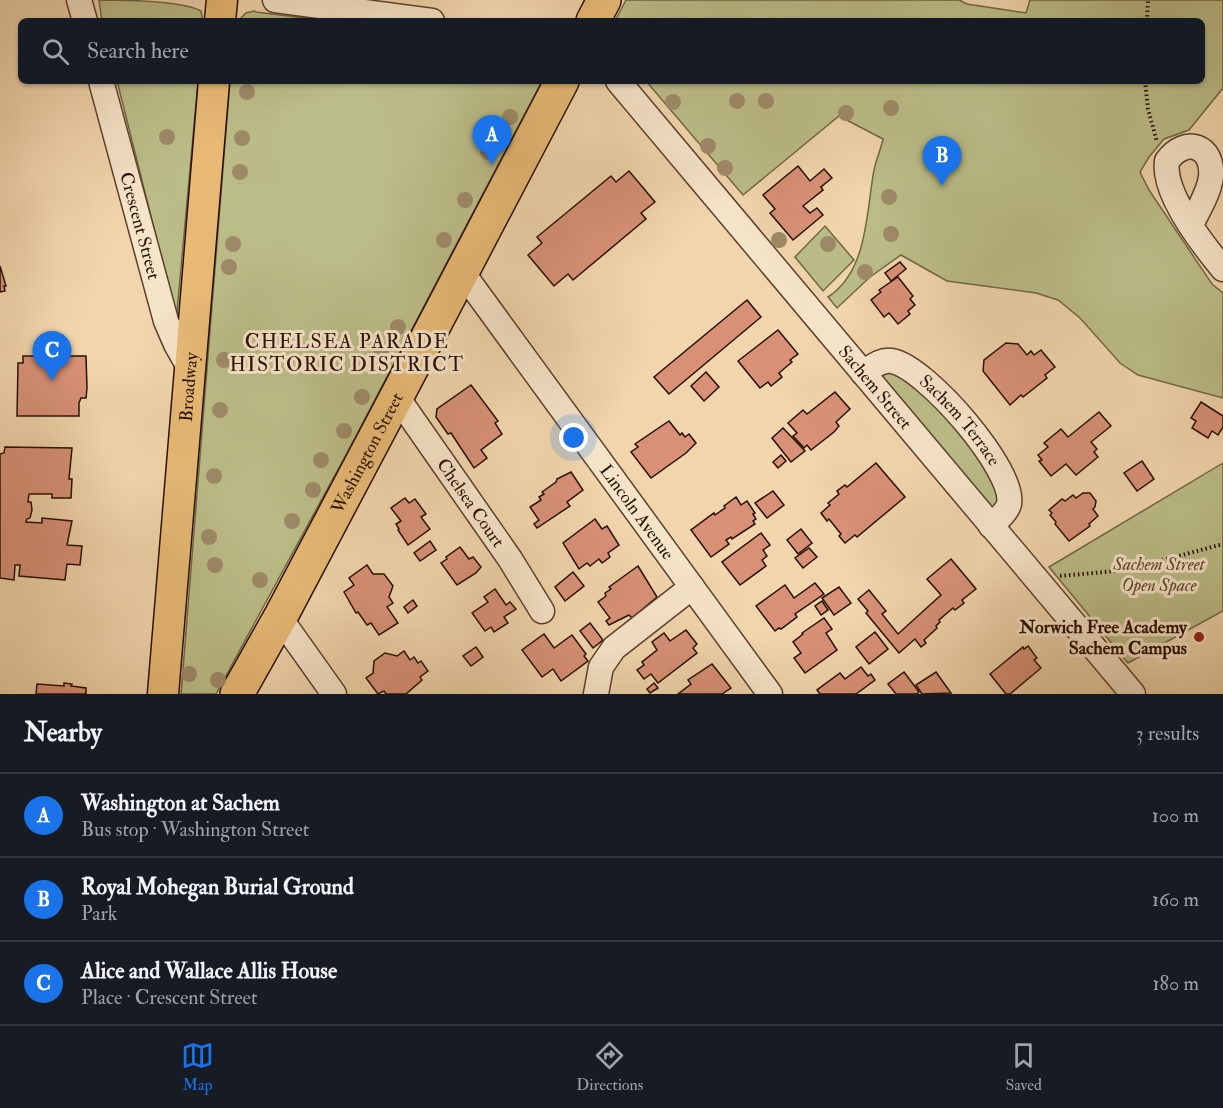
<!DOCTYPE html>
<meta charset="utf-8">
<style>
body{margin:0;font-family:"IM FELL Double Pica",serif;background:#242831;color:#f1f3f6}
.you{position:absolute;left:574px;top:438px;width:21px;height:21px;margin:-15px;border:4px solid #fff;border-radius:50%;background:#1a73e8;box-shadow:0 0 0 9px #1a73e833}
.badge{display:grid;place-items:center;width:39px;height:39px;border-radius:50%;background:#1a73e8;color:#fff;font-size:20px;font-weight:700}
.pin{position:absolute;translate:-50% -50px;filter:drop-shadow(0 2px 3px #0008)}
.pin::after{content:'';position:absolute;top:32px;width:21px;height:18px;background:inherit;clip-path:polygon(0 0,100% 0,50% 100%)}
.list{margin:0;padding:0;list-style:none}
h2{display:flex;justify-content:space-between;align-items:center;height:78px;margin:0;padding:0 24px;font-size:26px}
h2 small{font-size:20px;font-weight:400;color:#9ea1a6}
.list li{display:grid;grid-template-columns:39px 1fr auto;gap:18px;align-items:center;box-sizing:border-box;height:84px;padding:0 24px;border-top:2px solid #363941}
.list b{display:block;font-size:22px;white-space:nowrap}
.list p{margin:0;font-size:20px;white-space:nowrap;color:#9ea1a6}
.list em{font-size:20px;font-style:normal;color:#9ea1a6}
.icon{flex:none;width:33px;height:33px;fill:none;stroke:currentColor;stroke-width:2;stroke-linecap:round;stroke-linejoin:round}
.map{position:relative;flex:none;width:1223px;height:694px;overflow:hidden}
.search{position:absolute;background:#171b24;box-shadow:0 2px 4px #0004;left:18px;right:18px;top:18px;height:66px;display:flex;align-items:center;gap:15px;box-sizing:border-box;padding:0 21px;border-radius:9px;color:#9ea1a6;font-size:22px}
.sheet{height:330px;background:#171b24}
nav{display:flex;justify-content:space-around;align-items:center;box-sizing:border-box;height:84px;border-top:2px solid #363941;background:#171b24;font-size:16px;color:#9ea1a6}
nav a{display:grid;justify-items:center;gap:3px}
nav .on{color:#1a73e8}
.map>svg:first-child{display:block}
</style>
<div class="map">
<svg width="1223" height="694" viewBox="0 0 1223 694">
<rect width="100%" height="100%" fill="#f1d5ac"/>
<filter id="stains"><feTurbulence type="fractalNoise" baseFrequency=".00333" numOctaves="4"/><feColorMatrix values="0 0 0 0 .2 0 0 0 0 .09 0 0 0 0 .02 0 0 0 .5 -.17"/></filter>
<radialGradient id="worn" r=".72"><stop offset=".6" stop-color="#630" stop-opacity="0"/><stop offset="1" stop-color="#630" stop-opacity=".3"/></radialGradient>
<g fill="#bbbd88" stroke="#716644" stroke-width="1.5">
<path d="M99 0C124 0 181 0 201 11L203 21H102Z"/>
<path d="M626 0H959L967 4 1026 13 1030 0H1223V88L1189 130 1164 139 1149 157 1140 172 1149 190 1212 284 1223 293V398L1138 375 1120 363 1080 318 1058 300 1036 293 947 281 901 255 870 277 837 308 828 297C868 271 866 213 874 170 876 160 881 149 883 139L839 116 743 195 646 81H1202V21H615Z"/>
<path d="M254 11 256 12 328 21H238L246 13Z"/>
<path d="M117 81H198L177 312 174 308Z"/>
<path d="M230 81H542L348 451 216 694H181Z"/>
<path d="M825 226 854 260 823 291 795 257Z"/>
<path d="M886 371 911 380 959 430 989 471 999 501 995 511 881 376Z"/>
<path d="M1223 463V611L1128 663 1049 567Z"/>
</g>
<g fill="#d89177" stroke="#270f00" stroke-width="1.5">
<path d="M798 166 810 181 824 169 832 178 821 187 823 190 803 206 810 213 817 208 823 215 793 240 770 213 775 209 763 195Z"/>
<path d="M629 171 655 202 641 213 646 219 573 280 568 274 554 286 528 255 542 243 537 237 611 176 616 182Z"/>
<path d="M900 262 906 269 891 281 885 273Z"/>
<path d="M0 266 6 286H4L5 291 0 292Z"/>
<path d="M898 277 913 296 910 299 915 305 908 311 910 314 898 324 889 313 884 317 871 300 881 292 879 290Z"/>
<path d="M747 300 761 317 669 394 654 377Z"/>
<path d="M778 330 798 354 790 360 792 362 779 373 782 377 771 386 768 382 760 388 738 361Z"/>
<path d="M1006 343 1018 344 1027 355 1031 351 1034 355 1041 350 1055 367 1045 375 1047 378 1023 397 1021 395 1010 405 983 371 984 360Z"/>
<path d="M23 356H86L87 388 86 398H81L79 403V416H17L18 363H23Z"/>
<path d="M706 372 719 387 704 401 691 386Z"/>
<path d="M471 385 498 421 495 423 502 434 481 450 487 458 474 468 451 433 448 434 436 417 437 409Z"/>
<path d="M835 392 850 409 836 422 839 426 834 432 811 450 807 445 804 448 793 436 797 433 788 423 803 410 807 414Z"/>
<path d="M1201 402 1223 416V427L1218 435 1212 431 1208 438 1192 428 1196 421 1191 418Z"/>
<path d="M1099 412 1111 426 1091 442 1097 449 1094 452 1098 457 1076 475 1066 464 1051 476 1039 461 1042 460 1038 455 1048 447 1044 443 1061 429 1068 437Z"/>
<path d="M669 421 680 435 682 433 685 437 689 434 696 443 686 453 651 478 631 452 638 447 635 444Z"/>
<path d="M783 428 805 451 791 462 772 438Z"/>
<path d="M5 447 72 448 69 479H72L71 498H52V494H29L28 502H31L32 510 30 518 27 519 26 522 42 523V518L72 521 67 545 82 546 80 565 67 564 65 580 19 576 20 565H15L14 580 0 578V454L4 453Z"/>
<path d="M781 455 786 461 778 468 773 462Z"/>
<path d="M1142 461 1154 479 1137 491 1124 473Z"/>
<path d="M876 463 905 497 857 537 855 535 845 543 839 536 841 534 829 519 827 521 821 513 830 505 828 503 839 494 837 491 845 485 847 487Z"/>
<path d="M571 472 583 490 567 502 570 506 537 528 534 524 539 520 530 507 541 500 539 497 544 494 542 492 556 482 557 479Z"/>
<path d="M773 491 784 505 767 518 755 503Z"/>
<path d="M1083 493H1090L1096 501 1095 507 1093 509 1098 516 1089 524 1090 526 1069 541 1055 524 1056 522 1050 515 1052 513 1049 510 1062 499 1065 501 1073 495 1076 498Z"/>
<path d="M736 497 741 505 747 501 755 513 753 514 756 519 753 521 755 524 732 539 731 537 726 540 729 544 711 557 691 530 714 513 715 515 725 508 724 506Z"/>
<path d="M405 498 409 503 415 499 426 514 421 517 430 529 408 545 398 530 399 529 396 524 401 521 391 508Z"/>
<path d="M595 519 602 529 607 526 619 545 608 553 610 557 602 563 599 559 590 566 587 563 579 569 563 543Z"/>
<path d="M801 529 812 543 798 554 787 540Z"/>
<path d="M761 533 770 545 763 550 767 556 762 560 766 566 740 585 722 562Z"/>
<path d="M430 541 436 550 420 561 414 553Z"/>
<path d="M460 547 469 559 473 557 481 567 476 573 457 585 441 563 447 559 446 557Z"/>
<path d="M809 548 817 557 803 568 795 558Z"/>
<path d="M951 559 976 589 962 600 964 603 955 610 953 608 939 620 940 622 936 626 937 628 924 640 926 643 921 647 915 639 899 653 866 613 868 611 858 599 869 590 886 611 882 614 898 634 941 595 927 579Z"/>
<path d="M367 565 373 574H384L393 586 389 597 393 603 387 607 398 623 379 635 371 623 367 625 358 612 356 613 344 592 354 585 349 578Z"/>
<path d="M638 566 657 597 632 618 629 615 609 625 606 621 610 618 598 602 606 596 605 593 611 589 609 587Z"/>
<path d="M573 572 584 586 565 601 555 587Z"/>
<path d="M815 583 824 594 795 614 797 617 781 629 779 628 775 631 756 606 785 585 794 598Z"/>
<path d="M839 587 851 603 834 615 822 598Z"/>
<path d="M495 589 506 605 510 602 516 609 504 617 508 623 494 632 491 627 485 631 472 613 488 602 484 597Z"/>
<path d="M413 600 417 606 408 613 404 607Z"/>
<path d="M822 601 828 610 821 615 815 606Z"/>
<path d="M824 618 832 629 826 633 837 650 805 673 794 658 801 653 793 642 803 634 802 633Z"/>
<path d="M590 623 603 640 593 648 580 631Z"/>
<path d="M686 630 697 644 693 648 697 653 658 683 651 674 644 679 637 670 644 665 642 662 657 650 652 642 664 633 670 641Z"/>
<path d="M875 632 888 649 869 664 856 647Z"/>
<path d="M544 634 554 648 572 635 586 654 584 656 588 661 561 681 553 669 542 677 522 650Z"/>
<path d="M1028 646 1037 658 1034 660 1041 668 1010 694H1006L990 674 1023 647 1024 649Z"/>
<path d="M476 647 483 657 471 666 463 656Z"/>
<path d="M404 651 410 660 414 657 418 663 421 661 428 671 420 677 422 680 406 694H386L384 691 378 694 366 678 373 673 374 661 385 653 397 656Z"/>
<path d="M712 664 731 688 722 694H678L691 684 688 680Z"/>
<path d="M861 667 868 676 871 674 875 680 856 694H820L817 690 840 673 845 679Z"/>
<path d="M904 672 919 692 917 694H896L888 684Z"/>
<path d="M936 672 951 693 922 694 916 685Z"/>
<path d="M64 683 72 684 71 686 86 688V694H36L37 684 64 686Z"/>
<path d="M654 683 658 688 650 693 647 689Z"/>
</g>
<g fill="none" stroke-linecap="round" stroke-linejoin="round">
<defs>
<g id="minor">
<path d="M79 0 85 21"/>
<path d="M275 0 432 21"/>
<path id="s1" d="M101 81 166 321 176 344 189 367"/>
<path id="s2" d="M618 81 1133 694"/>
<path d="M1191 225C1198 210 1209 193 1211 177 1214 145 1185 136 1167 161 1162 193 1203 245 1223 269"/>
<path id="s3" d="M462 272 770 694"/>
<path id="s4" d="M863 373C872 367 881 359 892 361 926 367 1016 471 1009 504 1007 512 997 520 991 526"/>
<path id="s5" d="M397 397 510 559 542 611"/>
<path d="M280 618 334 694"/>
<path d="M596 694 601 667 614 648 692 587"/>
</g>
<g id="major">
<path d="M220 21 222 0"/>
<path id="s6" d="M163 694 214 81"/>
</g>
<g id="highway">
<path d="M593 21 604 0"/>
<path id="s7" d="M237 694 282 614 386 417 562 81"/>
</g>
</defs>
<use href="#minor" stroke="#5a402b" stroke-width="27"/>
<use href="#major" stroke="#270f00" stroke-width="33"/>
<use href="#highway" stroke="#270f00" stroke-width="36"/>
<g stroke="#270f00" stroke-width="4" stroke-dasharray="1.5 3" stroke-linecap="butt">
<path d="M1147 21 1148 0"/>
<path d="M1145 81 1148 109 1157 142"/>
<path d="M1060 576 1127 570 1223 544"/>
</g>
<use href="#minor" stroke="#f6e4c9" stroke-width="24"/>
<use href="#major" stroke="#e8ba76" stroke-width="30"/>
<use href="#highway" stroke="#e8ba76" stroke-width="33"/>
</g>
<g fill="#9e8a68">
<circle cx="247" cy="92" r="8"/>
<circle cx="737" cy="101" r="8"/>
<circle cx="766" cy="101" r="8"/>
<circle cx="673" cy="102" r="8"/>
<circle cx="891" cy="108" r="8"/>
<circle cx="846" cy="113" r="8"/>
<circle cx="510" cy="117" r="8"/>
<circle cx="167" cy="137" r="8"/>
<circle cx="242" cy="138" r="8"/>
<circle cx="708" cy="146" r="8"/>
<circle cx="488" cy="152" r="8"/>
<circle cx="725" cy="168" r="8"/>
<circle cx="240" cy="172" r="8"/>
<circle cx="889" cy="197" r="8"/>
<circle cx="465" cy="200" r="8"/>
<circle cx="891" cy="234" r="8"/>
<circle cx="444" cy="240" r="8"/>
<circle cx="779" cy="240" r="8"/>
<circle cx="233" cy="244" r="8"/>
<circle cx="828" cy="244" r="8"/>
<circle cx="229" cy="267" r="8"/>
<circle cx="865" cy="272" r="8"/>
<circle cx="398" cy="327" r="8"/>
<circle cx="381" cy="350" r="8"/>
<circle cx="224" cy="360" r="8"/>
<circle cx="362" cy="397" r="8"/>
<circle cx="220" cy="410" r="8"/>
<circle cx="344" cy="431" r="8"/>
<circle cx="321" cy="460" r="8"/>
<circle cx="214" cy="476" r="8"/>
<circle cx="313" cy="490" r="8"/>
<circle cx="292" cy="521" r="8"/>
<circle cx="209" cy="537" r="8"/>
<circle cx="215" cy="565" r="8"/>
<circle cx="260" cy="580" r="8"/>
<circle cx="189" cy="674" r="8"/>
<circle cx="218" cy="680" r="8"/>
</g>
<circle fill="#8f2418" stroke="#f6e4c9" stroke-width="2" cx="1199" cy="637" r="6"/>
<g text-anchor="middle" stroke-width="6" stroke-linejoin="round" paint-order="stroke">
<g font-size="18" fill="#270f00" stroke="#f6e4c9">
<text dy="6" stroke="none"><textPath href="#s1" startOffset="150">Crescent Street</textPath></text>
<text dy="6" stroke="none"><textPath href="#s6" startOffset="308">Broadway</textPath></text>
<text dy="6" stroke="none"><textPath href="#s2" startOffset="400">Sachem Street</textPath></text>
<text dy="6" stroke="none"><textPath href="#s4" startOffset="124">Sachem Terrace</textPath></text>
<text dy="6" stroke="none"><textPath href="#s7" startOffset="274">Washington Street</textPath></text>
<text dy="6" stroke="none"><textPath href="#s5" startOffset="129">Chelsea Court</textPath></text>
<text dy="6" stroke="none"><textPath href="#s3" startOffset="297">Lincoln Avenue</textPath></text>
</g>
<g font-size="18" font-style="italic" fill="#5b4c30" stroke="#f6e4c9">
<text x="1159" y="570">Sachem Street<tspan x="1159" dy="21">Open Space</tspan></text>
</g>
<g font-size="18" font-weight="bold" fill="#270f00" stroke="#f6e4c9" text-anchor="end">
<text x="1187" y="633">Norwich Free Academy<tspan x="1187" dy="21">Sachem Campus</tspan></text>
</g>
<g font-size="20" letter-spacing="1.5" fill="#270f00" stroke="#f6e4c9">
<text x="347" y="348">CHELSEA PARADE<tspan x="347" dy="23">HISTORIC DISTRICT</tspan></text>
</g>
</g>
<rect width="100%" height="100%" filter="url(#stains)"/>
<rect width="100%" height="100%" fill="url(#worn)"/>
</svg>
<div class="you"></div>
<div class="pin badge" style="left:492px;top:165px">A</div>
<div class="pin badge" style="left:942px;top:186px">B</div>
<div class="pin badge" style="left:52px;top:381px">C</div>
<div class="search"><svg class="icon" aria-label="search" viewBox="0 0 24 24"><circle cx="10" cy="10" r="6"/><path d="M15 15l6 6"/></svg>Search here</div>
</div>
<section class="sheet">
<h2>Nearby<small>3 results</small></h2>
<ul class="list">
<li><span class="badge">A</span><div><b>Washington at Sachem</b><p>Bus stop · Washington Street</p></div><em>100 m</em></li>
<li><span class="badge">B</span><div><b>Royal Mohegan Burial Ground</b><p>Park</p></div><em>160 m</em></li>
<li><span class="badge">C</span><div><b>Alice and Wallace Allis House</b><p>Place · Crescent Street</p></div><em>180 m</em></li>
</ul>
</section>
<nav>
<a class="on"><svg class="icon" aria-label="map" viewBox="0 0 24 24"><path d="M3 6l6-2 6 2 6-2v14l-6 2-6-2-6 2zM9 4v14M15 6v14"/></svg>Map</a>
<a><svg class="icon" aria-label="directions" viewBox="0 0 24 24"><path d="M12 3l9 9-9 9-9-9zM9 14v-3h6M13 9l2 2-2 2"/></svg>Directions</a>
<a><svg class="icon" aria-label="saved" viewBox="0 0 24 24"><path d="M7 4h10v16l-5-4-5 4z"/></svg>Saved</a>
</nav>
